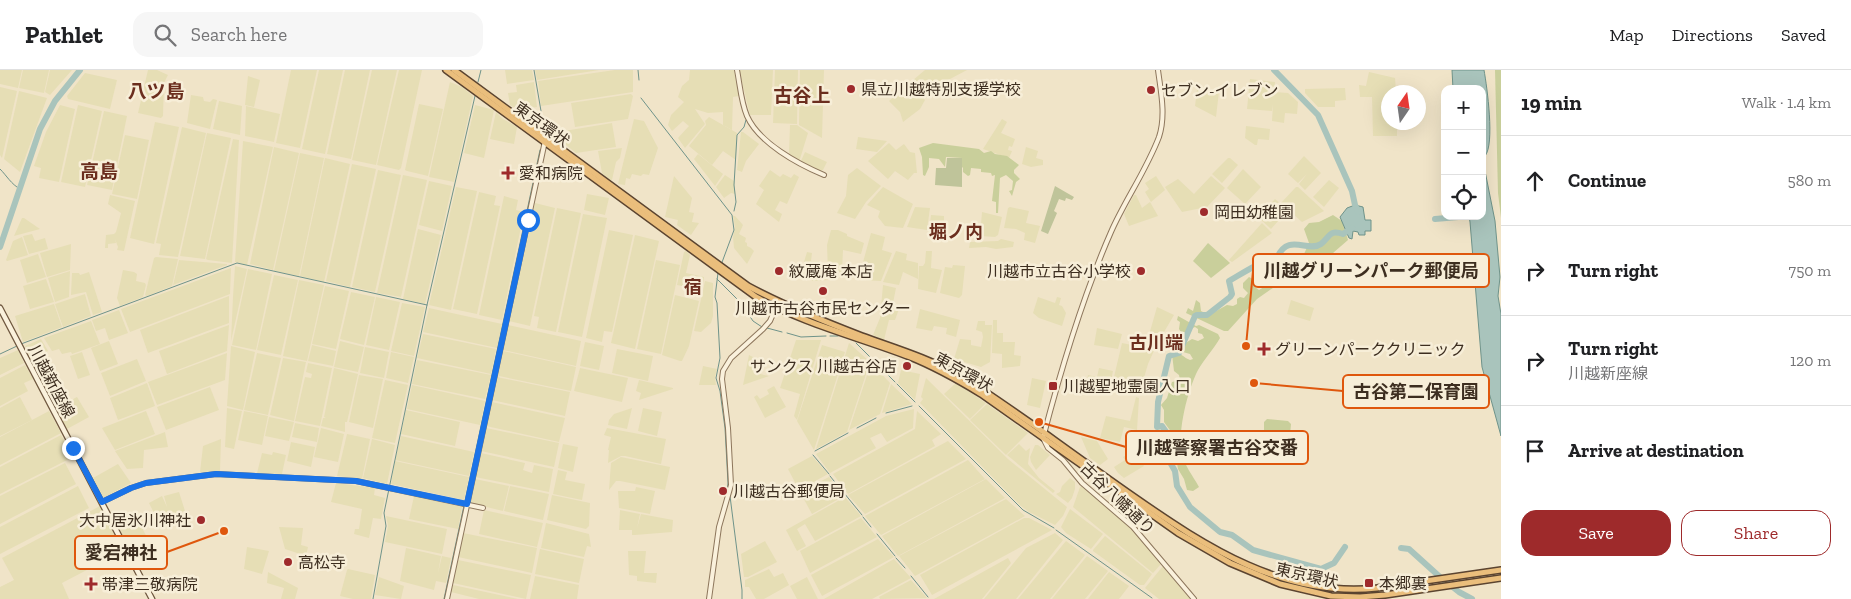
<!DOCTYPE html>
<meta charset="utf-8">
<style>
body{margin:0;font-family:"Zilla Slab","Noto Sans JP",serif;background:#f6f6f6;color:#202124}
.controls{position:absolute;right:15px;top:15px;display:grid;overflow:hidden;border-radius:10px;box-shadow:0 5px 20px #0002}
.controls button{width:45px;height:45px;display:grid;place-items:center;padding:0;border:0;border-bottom:1px solid #e0e0e0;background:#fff;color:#202124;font:25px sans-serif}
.compass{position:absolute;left:1381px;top:15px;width:45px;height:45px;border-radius:50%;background:#fff;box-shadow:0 5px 20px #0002;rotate:13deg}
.stop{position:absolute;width:15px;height:15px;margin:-11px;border:4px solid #1a73e8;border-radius:50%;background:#fff}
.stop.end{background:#1a73e8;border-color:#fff;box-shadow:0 1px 5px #0008}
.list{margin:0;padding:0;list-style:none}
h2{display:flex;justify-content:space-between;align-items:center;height:65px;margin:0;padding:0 20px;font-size:21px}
h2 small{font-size:16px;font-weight:400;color:#757577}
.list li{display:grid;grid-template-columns:32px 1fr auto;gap:15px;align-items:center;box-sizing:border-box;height:90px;padding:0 20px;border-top:1px solid #e0e0e0}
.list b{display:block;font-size:19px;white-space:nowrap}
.list p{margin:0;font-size:16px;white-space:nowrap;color:#757577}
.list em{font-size:16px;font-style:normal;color:#757577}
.actions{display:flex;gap:10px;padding:15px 20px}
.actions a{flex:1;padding:11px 0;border:1px solid #9e2a2b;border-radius:15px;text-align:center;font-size:18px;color:#9e2a2b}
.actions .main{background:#9e2a2b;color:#fff}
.icon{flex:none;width:28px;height:28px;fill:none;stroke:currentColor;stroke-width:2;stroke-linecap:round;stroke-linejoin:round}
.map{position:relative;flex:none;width:1501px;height:529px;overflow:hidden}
header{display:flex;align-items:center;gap:30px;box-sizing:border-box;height:70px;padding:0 25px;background:#fff;border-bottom:1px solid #e0e0e0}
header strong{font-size:24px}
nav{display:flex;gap:28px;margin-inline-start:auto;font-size:18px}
.search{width:350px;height:45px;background:#f6f6f6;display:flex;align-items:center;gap:12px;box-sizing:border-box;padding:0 18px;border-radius:15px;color:#757577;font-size:19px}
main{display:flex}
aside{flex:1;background:#fff}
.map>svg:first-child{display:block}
</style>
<header>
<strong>Pathlet</strong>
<div class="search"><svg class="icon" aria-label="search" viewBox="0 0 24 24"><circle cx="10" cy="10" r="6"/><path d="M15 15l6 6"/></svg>Search here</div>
<nav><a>Map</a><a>Directions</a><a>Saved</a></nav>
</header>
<main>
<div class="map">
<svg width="1501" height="529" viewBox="0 0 1501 529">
<rect width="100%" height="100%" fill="#f0e4c8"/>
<g fill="#e6deb5">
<path d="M0 0H22L18 18 0 14Z"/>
<path d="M23 0H49L44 23 19 18Z"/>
<path d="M50 0H72L50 25 45 22Z"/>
<path d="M148 0H157L168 5 164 13 163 46 161 48 138 43Z"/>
<path d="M291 0H317L300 78 276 73Z"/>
<path d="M319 0H343L325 84 302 79Z"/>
<path d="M345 0H370L351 89 327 84Z"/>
<path d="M372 0H397L376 95 352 90Z"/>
<path d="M399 0H422L401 98 399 100 377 95Z"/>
<path d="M505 0H532L534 10 507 14Z"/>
<path d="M535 0H599L537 10Z"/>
<path d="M615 0H633V22L541 36 538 11Z"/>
<path d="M690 0H734L739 26 733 27 732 60 723 55V42L708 43 695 39 705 54 685 78 678 68 689 56 683 51 672 61 668 55 671 45 684 32 678 27 682 16 689 10Z"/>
<path d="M739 0H773L771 45H750Z"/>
<path d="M775 0H798L797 54 773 53Z"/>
<path d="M800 0H824L822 68 799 55Z"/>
<path d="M925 0H967L935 17 927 28 912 11Z"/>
<path d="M1369 2 1395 8 1396 22H1388V52L1397 53V66H1373L1372 27H1360L1359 15 1366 16Z"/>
<path d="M85 3 117 10 110 39 68 29 67 26Z"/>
<path d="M248 6 260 10 254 37 245 35Z"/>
<path d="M1250 9 1275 12 1274 22 1288 23 1298 32 1297 44 1285 43 1284 53 1272 51 1273 34 1272 41 1247 39Z"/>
<path d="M450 12 462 17 473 26 454 112 429 107Z"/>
<path d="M534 12 537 37 518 40 510 35 508 23 517 22 516 15Z"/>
<path d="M911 13 925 30 920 39 903 52 900 42 889 31Z"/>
<path d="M0 17 17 21 2 88 0 85Z"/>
<path d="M1345 18 1346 30 1335 31V37H1318L1305 23V19Z"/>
<path d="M1201 19 1219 22 1216 47 1195 36 1197 20Z"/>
<path d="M19 21 47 28 20 102 4 89Z"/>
<path d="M631 24 633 26 628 49 575 57 571 33Z"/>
<path d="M191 25 203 27 204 31 210 32 213 29 217 30 210 59 187 53Z"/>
<path d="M219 31 242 36 240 65 213 59Z"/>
<path d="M419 34 443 39 428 106 407 101 405 100Z"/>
<path d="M60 35 75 39 59 112 39 108 41 98 34 96 46 62Z"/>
<path d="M78 35 102 41 85 117 61 112Z"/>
<path d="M475 35 494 40 484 88 464 83Z"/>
<path d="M246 36 280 44 274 72 245 66Z"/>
<path d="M104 41 127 46 112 120 87 115Z"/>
<path d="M496 42 503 49 517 57 514 74 490 69Z"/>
<path d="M709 47 737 63 736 90 723 81 712 95 689 76 706 55 705 51Z"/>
<path d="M634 49 644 51 658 78 649 105 643 104 641 106 632 104 630 109 626 108 625 115 618 114Z"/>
<path d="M1002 49 1007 52 1001 63 1015 69 1012 77 1009 76 1008 80 1012 81 1009 88 983 79Z"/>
<path d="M155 52 179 57 154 174 130 168Z"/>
<path d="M612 53 616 77 576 83 566 75 564 61Z"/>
<path d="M790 55H797L808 63 799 92 789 84Z"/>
<path d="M1246 56 1270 59 1269 70 1258 69 1257 75H1255L1245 68Z"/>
<path d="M182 57 206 63 178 187 159 185 161 174 156 173Z"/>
<path d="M741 62H743L759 74 746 91 742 102 737 100Z"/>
<path d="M207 63 231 68 205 189 180 186Z"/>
<path d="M125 65 149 70 137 129 112 124Z"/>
<path d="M858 67 887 71 877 82 856 79Z"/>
<path d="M233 69 239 70 232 193 208 190 206 189Z"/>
<path d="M243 71 273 77 247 195 235 192Z"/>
<path d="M889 73 896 80 904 74 910 82 915 83 917 103H914L908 110 895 101 888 109 868 91Z"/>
<path d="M274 77 299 83 273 200 250 194Z"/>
<path d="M1026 77 1038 81 1036 88 1043 90V95L1031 97 1022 94Z"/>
<path d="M622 78 620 88 616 92 612 110 608 109 602 103 598 81Z"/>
<path d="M805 82 827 92 823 100 820 101 800 93Z"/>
<path d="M300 83 324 88 299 206 274 201Z"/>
<path d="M698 84 723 104 715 116 694 89Z"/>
<path d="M1304 86 1321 103 1305 120 1299 114 1307 104 1298 113 1288 104Z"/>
<path d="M325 88 350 94 324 212 300 206Z"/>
<path d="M1228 88H1230L1238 95 1222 113 1212 104Z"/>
<path d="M352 94 376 99 350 217 326 211Z"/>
<path d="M857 98 881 116 866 132 855 149 837 143 846 126 848 105Z"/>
<path d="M1243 99 1261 117 1245 134 1227 118Z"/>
<path d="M378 100 401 105 375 222 352 217Z"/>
<path d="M770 100 780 107 783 104 791 108 794 104 799 107 787 134 780 131 775 140 782 144 779 152 756 134 764 120 759 116Z"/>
<path d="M403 105 427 110 401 227 377 223Z"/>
<path d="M725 105 734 111 735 124 731 123 724 128 716 117Z"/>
<path d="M674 106 692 128 689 142 694 143 692 152 699 153 691 165 677 155 678 150 665 147Z"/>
<path d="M1156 106 1165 120 1151 132 1145 122 1149 119 1145 113Z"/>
<path d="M1211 106 1225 118 1207 137 1182 142 1165 117 1178 109 1194 124Z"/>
<path d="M1329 110 1339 118 1324 137 1313 127Z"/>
<path d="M429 111 452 116 442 161 419 155Z"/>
<path d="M456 117 477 121 451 240 429 235Z"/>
<path d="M883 117 913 134 903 158 885 156 878 147 880 141 867 135Z"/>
<path d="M1296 117H1298L1324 141 1302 152 1281 133Z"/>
<path d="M479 122 496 126 494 135 500 136 477 244 453 239Z"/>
<path d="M587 124 609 128 605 145 584 140Z"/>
<path d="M110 125 135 131 124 181 117 180 118 177 115 169 116 173 108 174V178H105L106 165 114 164 116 162 121 143 108 134Z"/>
<path d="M1134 125H1136L1142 138 1150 132 1158 146 1129 156 1124 144Z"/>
<path d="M504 126 518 130 516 140 524 142 502 250 479 245Z"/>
<path d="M1275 129 1288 140 1271 159 1258 147Z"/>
<path d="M535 133 555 138 530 256 509 251Z"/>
<path d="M915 137 930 138 927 160 907 157Z"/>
<path d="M1010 137 1029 141 1026 153 1040 156 1035 173 1024 170 1025 163 1016 159 1004 158 1008 138Z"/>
<path d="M557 138 581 143 556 262 537 258 539 247 534 246Z"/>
<path d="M982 142 1002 147 998 165 995 167 980 166Z"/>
<path d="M583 144 607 148 582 267 558 262Z"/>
<path d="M931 145 944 146V168H928Z"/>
<path d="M733 146H735L743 155 739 164 746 168 745 172 747 173V176L751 178 754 181 747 194 734 178 733 167 735 157Z"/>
<path d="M22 148H24L40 159 14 166Z"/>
<path d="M1262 153 1272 163 1232 192 1229 190Z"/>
<path d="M418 159 441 165 425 234 403 229Z"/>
<path d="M609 160 633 165 612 262 604 261 602 272 586 268Z"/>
<path d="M831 160H838L847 164V166L864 173 861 184 843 180 842 202 828 201 827 175Z"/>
<path d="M871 163 885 167 882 180 892 183 881 211 861 210 859 207Z"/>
<path d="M32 164 35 171 45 168 48 179 29 184 23 166Z"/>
<path d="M635 165 659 171 635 279 611 273Z"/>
<path d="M22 167 28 185 7 191 6 190 13 171Z"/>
<path d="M1001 169 1014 172 1013 177 996 179 986 177 969 178 970 172 998 171Z"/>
<path d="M71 174 70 200 47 207 40 183Z"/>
<path d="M686 181 690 185 686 203 704 207 702 220 677 215 684 182Z"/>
<path d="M896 181 907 184 906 190 918 193V209L903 202 899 215 883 212Z"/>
<path d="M926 181H932L931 198 942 200 936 223 918 219 919 196H923L925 193Z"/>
<path d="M807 182 812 183 811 191H819L820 197 827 198 828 210 812 211 813 195 804 192Z"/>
<path d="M38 184 46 207 27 213 20 190Z"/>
<path d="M156 187 178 189 172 216 147 226 145 225 154 188Z"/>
<path d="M179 190 227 194V195L173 215Z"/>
<path d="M656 190 680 195 661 284 637 279Z"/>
<path d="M953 195 965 196 962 225 959 228 940 223 945 197 952 198Z"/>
<path d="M235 196 247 199 231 271 233 227Z"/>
<path d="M231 198 230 224 130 262 121 239Z"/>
<path d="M248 199 272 204 256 280 232 275Z"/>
<path d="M123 200 134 202 137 204 136 211 145 213 146 215 143 227 120 236 117 228Z"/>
<path d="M70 201 69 227 55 232 48 208Z"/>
<path d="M89 202 102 242 93 245 86 222 71 225 72 203H79L80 205Z"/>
<path d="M274 205 298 210 281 285 257 280Z"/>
<path d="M46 209 54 232 30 239 23 216Z"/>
<path d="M299 210 324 215 307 291 283 286Z"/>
<path d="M705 211 713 213V246L711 253 701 262 694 261Z"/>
<path d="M883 215 896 218 892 238 899 239 895 250H889L884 270 873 265 880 248Z"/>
<path d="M325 216 349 221 336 279 312 274Z"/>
<path d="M351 222 375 227 364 275 340 269Z"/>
<path d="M85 224 91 246 63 257 55 234Z"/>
<path d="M675 225 699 231 689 276 682 291H680L662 285Z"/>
<path d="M229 226V253L148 283 140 260Z"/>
<path d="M376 227 400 232 389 280 366 275Z"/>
<path d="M1038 227 1055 233 1057 227 1061 228 1059 235 1062 236 1066 243 1062 256 1039 248 1033 243Z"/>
<path d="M1291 230 1314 238 1310 251 1287 244Z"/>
<path d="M402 233 425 237 414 286 391 281Z"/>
<path d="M54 234 62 257 23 272 15 246Z"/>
<path d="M1157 237 1174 245 1157 274 1148 294 1141 318 1113 311 1122 273 1132 275 1135 263 1149 265Z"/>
<path d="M429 238 502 254 497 278 423 262Z"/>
<path d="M920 239 960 250 956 267 946 264 947 258 934 256 932 261 916 258Z"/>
<path d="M119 240 128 263 109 270 105 258 96 261 92 250Z"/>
<path d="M993 250H997V263H1003V272H1015L1014 285 1021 286 1020 296 1002 298V284L992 283Z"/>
<path d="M91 251 100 274 72 284 71 282 62 284 59 279 52 281 44 268Z"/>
<path d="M978 251H985V255H992L990 292 981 297 954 289 960 269 971 270V275L981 277 983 267 982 262 976 260Z"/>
<path d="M229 255 227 281 167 304 159 281Z"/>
<path d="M508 255 581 271 576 296 503 280Z"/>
<path d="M1097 258 1122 264 1118 279 1094 275Z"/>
<path d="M423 264 496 279 491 304 417 288Z"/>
<path d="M41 269 48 281 31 289 25 276Z"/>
<path d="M796 270H821L797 350 794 346 800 324 780 318Z"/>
<path d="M109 271 118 294 100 301 91 278Z"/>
<path d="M340 271 364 277 358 302 334 297Z"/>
<path d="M585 272 604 276 599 300 580 296Z"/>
<path d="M849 273 870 292 847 362 816 379Z"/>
<path d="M312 275 336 281 333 296 308 291Z"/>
<path d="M822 275 845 282 814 380 797 351Z"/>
<path d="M231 276 255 282 243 340 227 336Z"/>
<path d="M365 277 389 282 384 308 360 303Z"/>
<path d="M617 279 653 286 648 311 612 303Z"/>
<path d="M18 280 24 293 0 305V288Z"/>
<path d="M503 281 576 297 571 321 499 306 498 305Z"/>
<path d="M82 282 90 305 78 309 70 286Z"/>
<path d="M391 282 414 287 408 313 386 308Z"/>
<path d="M227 283 225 310 157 335 148 312Z"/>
<path d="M257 283 281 288 268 345 244 340Z"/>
<path d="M749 285 759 290 756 303 769 306 743 315Z"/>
<path d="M283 288 306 292 294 351 270 345Z"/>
<path d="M137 289 146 311 110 326 101 303Z"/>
<path d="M417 290 491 305 485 329 412 314Z"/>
<path d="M308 293 332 298 320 356 295 351 305 307 311 308 312 304 306 302Z"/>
<path d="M871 293 890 313 880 344 849 360Z"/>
<path d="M25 295 33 309 24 313 28 321 0 336V308Z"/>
<path d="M703 296 717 299 715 307 716 315H699Z"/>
<path d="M334 298 358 304 347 352H345V362L321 356 323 348H326L324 347Z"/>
<path d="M580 298 628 308 622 332 574 321Z"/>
<path d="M1099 298 1113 301 1109 321 1086 315 1088 305 1097 307Z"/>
<path d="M901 300 920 304 915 330 898 313Z"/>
<path d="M359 305 383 309 373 358 349 352Z"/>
<path d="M497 307 570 322 565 346 492 330Z"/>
<path d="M926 308 1008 389 1067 437 1063 446 1055 455 1029 442 1021 436 920 333 923 329 921 327Z"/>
<path d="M1032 308 1046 311 1040 338 1027 335Z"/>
<path d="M385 310 408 315 395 373 372 368Z"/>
<path d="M639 310 673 318V319L639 330 641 323 636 321Z"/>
<path d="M147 313 155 336 118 350 110 328Z"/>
<path d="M956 313 986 333 970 349 944 324Z"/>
<path d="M891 314 912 334 882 343Z"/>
<path d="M412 315 485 331 480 355 407 339Z"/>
<path d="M774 316 786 337 765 348 754 327 757 325 760 329 769 324 767 320Z"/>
<path d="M210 317 219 340 166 360 157 337Z"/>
<path d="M20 327 32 350 0 366V338Z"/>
<path d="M77 327 89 347 67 359 56 338Z"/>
<path d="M1136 327 1139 328 1137 360 1124 357 1120 372 1100 368 1106 346 1130 351Z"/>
<path d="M492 332 565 348 559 372 486 356Z"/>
<path d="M987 334 1028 363 1006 385 970 350Z"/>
<path d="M227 338 242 341 234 379 225 377Z"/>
<path d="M632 338 627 359 608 355 609 350 614 344Z"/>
<path d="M643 338 662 342 657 366 638 361Z"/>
<path d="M914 339 913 358 887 372 881 363 870 368 876 378 830 403 816 384 886 346Z"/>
<path d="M406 340 460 352 455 376 401 364Z"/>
<path d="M49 341 61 363 0 395V367Z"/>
<path d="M146 341 155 364 115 380 102 358Z"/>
<path d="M244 341 268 346 262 375 238 370Z"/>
<path d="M917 341 941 364 932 370 935 376 848 424 833 404 915 359Z"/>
<path d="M269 347 294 352 289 371 265 366Z"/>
<path d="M295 353 319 358 317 372 292 367Z"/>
<path d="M321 358 344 364 338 392 314 387Z"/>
<path d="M486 358 559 373 554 397 481 381Z"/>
<path d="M607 358 666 369 661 394 625 386H621L608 393 609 380H608L611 367 604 365Z"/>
<path d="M165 362 168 377 144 380 143 398 127 399 115 381Z"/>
<path d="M347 364 370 369 362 409 337 406Z"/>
<path d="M61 365 73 387 0 424V397Z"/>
<path d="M401 366 474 382 469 406 395 390Z"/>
<path d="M1081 367 1097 371 1108 389 1100 395 1090 388Z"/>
<path d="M221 369 220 401 200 402 203 376Z"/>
<path d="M372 369 395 375 387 414 363 408Z"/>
<path d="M948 371 966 389 865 444 848 425Z"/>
<path d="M291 372 315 377 311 397 287 391Z"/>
<path d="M563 374 578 377 573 402 558 398Z"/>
<path d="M1019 374 1026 381 1030 378 1028 394 1039 408 1055 421 1053 423 1007 385Z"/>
<path d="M1035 375H1038L1050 385 1036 400 1031 392 1030 387Z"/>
<path d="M1136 380 1144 396 1124 408 1118 403 1114 397 1125 390 1123 387Z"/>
<path d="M273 382 286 385 282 404 257 403 262 383 272 385Z"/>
<path d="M481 383 525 393 523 400 532 403 534 395 553 399 549 422 475 407Z"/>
<path d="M812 386 828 404 799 420 788 399Z"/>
<path d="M621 387 670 397 665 420 620 411H616L609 420 611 393Z"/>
<path d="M968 390 985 409 881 465 865 446Z"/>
<path d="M395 391 469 407 464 430 391 414Z"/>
<path d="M65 393 76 414 0 454V426Z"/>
<path d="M118 394 131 413 103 428 93 408Z"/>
<path d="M558 400 567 402 565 410 585 414 582 430 553 424Z"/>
<path d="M829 407 844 426 812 444 800 422Z"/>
<path d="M1070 408 1075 412V419L1072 428 1068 433 1056 424 1060 422 1062 416Z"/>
<path d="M475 409 509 416 503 441 470 433Z"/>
<path d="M986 409 1005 428 898 486 882 466Z"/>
<path d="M336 413 375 418 374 425 385 428 381 449 373 448 369 468 354 464 355 459H359L362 439 331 432Z"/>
<path d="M1082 415 1116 444 1146 473 1161 494 1153 503 1073 437 1080 417Z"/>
<path d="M78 416 89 438 0 484V457Z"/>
<path d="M510 416 549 424 543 450 504 441Z"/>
<path d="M636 417 655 421 650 444 619 438 618 421H635Z"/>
<path d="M179 422 185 441 157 449 149 433 162 426 167 437 164 426Z"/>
<path d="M552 425 590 433 589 456 586 459 547 450Z"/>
<path d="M414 426 462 437 458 459 409 449Z"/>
<path d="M845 427 861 446 815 471 805 454 797 459 806 476 797 481 786 460Z"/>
<path d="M1006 429 1025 446 915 506 899 486Z"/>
<path d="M100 436 123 481 62 513 69 529H0V517L14 510 2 488Z"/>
<path d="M1070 439 1103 464 1091 479 1066 463 1061 457Z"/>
<path d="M484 440 543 453 537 477 479 464Z"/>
<path d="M620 440 640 444 637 458 641 444 673 450 672 462 635 465H632V460H619Z"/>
<path d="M386 446 447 459 442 484 385 472 388 456Z"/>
<path d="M861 448 877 467 810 503 800 481Z"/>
<path d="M1024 448H1029L1052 460 932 525 920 505Z"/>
<path d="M125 449 131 460 141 456 151 475 130 480 116 453Z"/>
<path d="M546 453 589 464 591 477 587 476 584 487 541 478Z"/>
<path d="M279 457 303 458 301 475 308 477 306 486 285 479Z"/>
<path d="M463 463 537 478 532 503 458 487Z"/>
<path d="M1055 463 1063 470 1016 529H984L1026 478Z"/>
<path d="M1105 466 1152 504 1144 515H1140L1093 481V480Z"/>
<path d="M878 469 894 487 822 526 811 505Z"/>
<path d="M765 471 777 492 748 507H744L741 484Z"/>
<path d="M1066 471 1085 485 1050 529H1018Z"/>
<path d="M247 477 269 481 262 504 244 499Z"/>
<path d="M406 478 441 486 438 503 442 486 451 488 446 513 436 511 434 520 400 511Z"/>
<path d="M540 479 584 489 579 513 535 504Z"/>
<path d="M628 481H646L644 503H657L656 513 637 511V506L629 505Z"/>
<path d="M1087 486 1108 501 1085 529H1052Z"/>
<path d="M1008 488 1011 493 982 529H934Z"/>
<path d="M894 489 911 508 872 529H824Z"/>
<path d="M458 490 531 505 526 529 453 513Z"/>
<path d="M1163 496 1184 522 1191 529H1159L1145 518Z"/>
<path d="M348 499 375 505 371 529H353L340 526 347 500Z"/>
<path d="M769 499 774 507 783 503 789 515 764 529H756L749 517H745V510Z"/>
<path d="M268 502 298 518 295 529H281L284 518 267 513Z"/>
<path d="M1109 502 1129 516 1119 529H1088Z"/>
<path d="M535 506 579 515 577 529H530Z"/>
<path d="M379 507 404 516 401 529 375 525Z"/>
<path d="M807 507 818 529H797L790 516Z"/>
<path d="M911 510 927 528 880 529 879 527Z"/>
<path d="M453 515 518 529H479L451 522Z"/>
</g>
<g fill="#c9cf9b">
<path d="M1495 0H1501V148L1498 123Z"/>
<path d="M933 73 979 79 984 83 991 81 995 84 1007 86 1019 95 1014 100V103L1020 109 1016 112 1012 126 1009 121 1012 120 1013 111 1006 105 1000 108 998 143H996V132L992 131 995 105 992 106 991 103 981 102V99L971 98 970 105 968 106 963 102V98L962 97V88L946 87 945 97 939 89 929 88V97L925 106 923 105 922 87 919 78Z"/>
<path d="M1333 145 1342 151 1348 170 1333 183 1303 197 1257 229 1228 261H1224L1186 243 1188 238 1193 241 1196 230 1200 233 1201 241 1209 245 1227 235 1233 236 1237 234V229L1240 227 1244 228 1248 223 1243 218V213L1249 207 1253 209 1255 217 1259 220 1269 214 1267 211 1270 205 1279 204 1291 192 1304 184 1309 173 1304 159 1309 153 1319 152Z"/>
<path d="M1208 173 1230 193 1211 208 1193 191Z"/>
<path d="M1178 246 1196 256 1199 255 1218 264 1220 268C1214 279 1204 289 1198 300 1188 319 1177 362 1182 383 1184 395 1193 406 1199 417L1193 421 1187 420 1184 409 1178 399 1172 363 1164 352V340L1161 335 1167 328 1172 312 1180 310 1179 305 1174 301 1172 284 1174 282C1180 282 1184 288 1190 290L1193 289 1190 284 1183 282 1184 274 1192 269 1198 271 1204 268 1202 264 1198 263V259L1195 257 1190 259 1189 262H1181L1179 259 1180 252 1177 250Z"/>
<path d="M1267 349 1288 351 1291 354 1288 387 1266 385 1264 383V352Z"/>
</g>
<g fill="#bfc49a">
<path d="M947 88H962V117L935 115 936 98H946Z"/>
<path d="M1055 116 1074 127 1072 130 1066 128 1065 131 1059 129 1054 141 1057 143 1048 164 1041 161Z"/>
</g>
<g fill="#a9c4bc" stroke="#6f938a">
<path d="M1452 0H1484C1487 17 1495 74 1485 86V101L1495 151 1500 207 1498 226 1501 244V366L1482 297 1470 152 1469 146H1482V19H1453Z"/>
<path d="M1355 135 1363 137 1365 150H1371V161H1365V165H1359L1358 162 1353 161 1352 169 1349 168 1340 147 1347 138Z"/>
</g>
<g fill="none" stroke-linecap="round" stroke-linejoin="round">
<g stroke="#6f938a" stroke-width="1">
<path d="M534 0 541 41"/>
<path d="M638 0 639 10"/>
<path d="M478 12 481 0"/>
<path d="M641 28 732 145 734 160 721 195"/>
<path d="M0 99C7 106 11 114 20 119"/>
<path d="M734 141 736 132 734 115 737 65 744 57 746 50"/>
<path d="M718 203 715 227 717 233 720 288 716 308 720 321 725 358 728 413 727 423"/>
<path d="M717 209 740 232 753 251 762 257"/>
<path d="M767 258 782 262"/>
<path d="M787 263 801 267 826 266"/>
<path d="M830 266H838"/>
<path d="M856 273 895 312"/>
<path d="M21 274 237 193 427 235"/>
<path d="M0 284 17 276"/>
<path d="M897 314 915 332"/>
<path d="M919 336 1023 440 1054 458"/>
<path d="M886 343 912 336"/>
<path d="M857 358 876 348"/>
<path d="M815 381 848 363"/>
<path d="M813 385 829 404"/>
<path d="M830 406 838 416"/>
<path d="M844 423 862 445"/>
<path d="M730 426 742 520V529"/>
<path d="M863 447 871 457"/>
<path d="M1056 460 1152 528"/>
<path d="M877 464 895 486"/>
<path d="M896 488 905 498"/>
<path d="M911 506 928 527"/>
<path d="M373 529 386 456 384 443 427 235 475 26"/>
<path d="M444 529 540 80"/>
</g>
<g stroke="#a9c4bc" stroke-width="6">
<path d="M1274 0 1318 45 1352 121 1355 135 1358 142"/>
<path d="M1435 149 1470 146"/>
<path d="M0 177 40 59 55 31 80 0"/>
<path d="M1345 477 1334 493 1321 499 1253 480 1232 465 1220 462 1190 437 1177 416 1175 401 1171 394 1169 366 1162 356 1157 357 1158 332 1169 286 1179 283 1195 246 1197 245H1207L1230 227 1232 224 1229 211C1241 204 1252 197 1265 191 1269 189 1272 190 1277 188 1288 162 1308 183 1321 174 1330 167 1329 159 1343 164L1352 158"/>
<path d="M1401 478 1409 479 1440 507 1459 522 1472 529"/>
</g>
<defs>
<g id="tertiary">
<path d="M737 0C740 15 741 32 747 46 759 73 798 94 824 105"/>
<path d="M1158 0C1161 23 1166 45 1159 67 1146 101 1125 130 1111 162 1082 228 1061 299 1043 368L1048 378 1063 390 1082 413 1133 457 1194 529"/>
<path d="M102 432 131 418 146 413 216 404 356 411 483 438"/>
<path d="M447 529 545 71"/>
<path d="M709 529 719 457 731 415 728 358 722 309 723 301 731 288 763 259 770 251 777 235"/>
</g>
<path id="secondary" d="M0 238 152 529"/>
<g id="trunk">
<path d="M446 0 756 227C804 254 858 267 910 287 935 297 958 310 981 324L1178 463 1230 493 1280 514 1331 526 1360 527 1385 525 1501 508"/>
<path d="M454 0 748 216C785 236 823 251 862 266 895 278 929 288 960 306 986 321 1010 339 1035 356 1067 379 1100 403 1133 426 1206 477 1284 528 1377 518L1501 500"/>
</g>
</defs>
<use href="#tertiary" stroke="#8d765c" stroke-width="6"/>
<use href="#secondary" stroke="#6f573f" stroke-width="7"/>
<use href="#trunk" stroke="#5b4430" stroke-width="8"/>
<use href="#tertiary" stroke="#faf1dc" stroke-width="4"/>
<use href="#secondary" stroke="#faf1dc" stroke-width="4.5"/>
<use href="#trunk" stroke="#eabe7c" stroke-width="5"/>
</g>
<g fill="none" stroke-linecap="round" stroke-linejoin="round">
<path stroke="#1a73e8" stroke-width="6" d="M73 378 102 432 131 418 146 413 216 404 356 411 467 434 528 150"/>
</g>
<g fill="#9e2a2b" stroke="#f7eed8" stroke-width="2">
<circle cx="851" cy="19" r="5"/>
<circle cx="1151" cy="20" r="5"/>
<path d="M505.5 95.5h5v5h5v5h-5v5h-5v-5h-5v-5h5z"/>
<circle cx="1204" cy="142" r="5"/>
<circle cx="779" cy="201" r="5"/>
<circle cx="1141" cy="201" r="5"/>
<circle cx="823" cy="221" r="5"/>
<path d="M1261.5 271.5h5v5h5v5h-5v5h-5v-5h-5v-5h5z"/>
<circle cx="907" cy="296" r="5"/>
<rect x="1048" y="311" width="10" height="10" rx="2.5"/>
<circle cx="723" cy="421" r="5"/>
<circle cx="201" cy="450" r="5"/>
<circle cx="288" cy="492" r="5"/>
<rect x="1364" y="508" width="10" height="10" rx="2.5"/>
<path d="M88.5 506.5h5v5h5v5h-5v5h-5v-5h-5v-5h5z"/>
</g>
<g text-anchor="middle" stroke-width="5" stroke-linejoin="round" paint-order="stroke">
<g font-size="16" fill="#3d2e20" stroke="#f7eed8" text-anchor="start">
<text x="861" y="25">県立川越特別支援学校</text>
<text x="1161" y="26">セブン-イレブン</text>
<text x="519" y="109">愛和病院</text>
<text x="1214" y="148">岡田幼稚園</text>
<text x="789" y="207">紋蔵庵 本店</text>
<text x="1131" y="207" text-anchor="end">川越市立古谷小学校</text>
<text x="823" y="244" text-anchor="middle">川越市古谷市民センター</text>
<text x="1275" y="285">グリーンパーククリニック</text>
<text x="897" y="302" text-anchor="end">サンクス 川越古谷店</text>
<text x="1063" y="322">川越聖地霊園入口</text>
<text x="733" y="427">川越古谷郵便局</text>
<text x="191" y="456" text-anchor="end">大中居氷川神社</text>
<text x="298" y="498">高松寺</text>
<text x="1379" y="519">本郷裏</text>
<text x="102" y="520">帯津三敬病院</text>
</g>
<g font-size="16" fill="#3d2e20" stroke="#f7eed8">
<text transform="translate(542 54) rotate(36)" y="6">東京環状</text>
<text transform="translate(964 302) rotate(29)" y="6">東京環状</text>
<text transform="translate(52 311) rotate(62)" y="6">川越新座線</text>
<text transform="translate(1118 428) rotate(44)" y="6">古谷八幡通り</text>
<text transform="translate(1307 505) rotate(13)" y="6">東京環状</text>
</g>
<g font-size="18" font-weight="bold" fill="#6b2e1e" stroke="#f7eed8">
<text x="956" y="168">堀ノ内</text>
<text x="693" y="223">宿</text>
<text x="1156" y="279">古川端</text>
</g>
<g font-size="19" font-weight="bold" fill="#6b2e1e" stroke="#f7eed8">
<text x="156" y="28">八ツ島</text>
<text x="802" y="32">古谷上</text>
<text x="99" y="108">高島</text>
</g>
</g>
<path fill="none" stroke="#df570d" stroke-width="2" d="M1246 276L1253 201M1254 313L1343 321M1039 352L1126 377M224 461L167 482"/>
<g fill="#df570d" stroke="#f7eed8" stroke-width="2">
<circle cx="1246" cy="276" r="5"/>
<circle cx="1254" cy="313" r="5"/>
<circle cx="1039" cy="352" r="5"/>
<circle cx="224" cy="461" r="5"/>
</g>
<g fill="#f7eed8" stroke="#df570d" stroke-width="2">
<rect x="1253" y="184" width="236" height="33" rx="5"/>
<rect x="1343" y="305" width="146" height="33" rx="5"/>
<rect x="1126" y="361" width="182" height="33" rx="5"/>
<rect x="75" y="466" width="92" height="33" rx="5"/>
</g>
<g font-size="18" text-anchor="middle" font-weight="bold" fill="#3d2e20">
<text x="1371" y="207">川越グリーンパーク郵便局</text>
<text x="1416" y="328">古谷第二保育園</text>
<text x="1217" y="384">川越警察署古谷交番</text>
<text x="121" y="489">愛宕神社</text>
</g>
</svg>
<div class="controls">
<button>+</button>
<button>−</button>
<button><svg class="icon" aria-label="locate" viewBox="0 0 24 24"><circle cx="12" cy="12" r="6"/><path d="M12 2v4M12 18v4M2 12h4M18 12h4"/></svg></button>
</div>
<svg class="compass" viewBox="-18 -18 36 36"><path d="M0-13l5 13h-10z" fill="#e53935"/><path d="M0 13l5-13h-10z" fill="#757577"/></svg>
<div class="stop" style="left:528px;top:150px"></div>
<div class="stop end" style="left:73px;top:378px"></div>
</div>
<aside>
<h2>19 min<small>Walk · 1.4 km</small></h2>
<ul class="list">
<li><svg class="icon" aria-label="ahead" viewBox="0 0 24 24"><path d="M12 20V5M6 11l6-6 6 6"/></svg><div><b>Continue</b></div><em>580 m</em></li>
<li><svg class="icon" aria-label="right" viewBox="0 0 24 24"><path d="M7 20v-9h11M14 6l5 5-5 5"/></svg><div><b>Turn right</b></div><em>750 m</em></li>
<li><svg class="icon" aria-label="right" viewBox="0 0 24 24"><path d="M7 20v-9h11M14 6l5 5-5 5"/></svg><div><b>Turn right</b><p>川越新座線</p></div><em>120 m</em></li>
<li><svg class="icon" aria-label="arrive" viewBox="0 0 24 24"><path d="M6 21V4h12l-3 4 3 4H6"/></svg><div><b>Arrive at destination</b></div></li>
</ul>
<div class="actions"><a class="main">Save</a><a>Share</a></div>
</aside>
</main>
